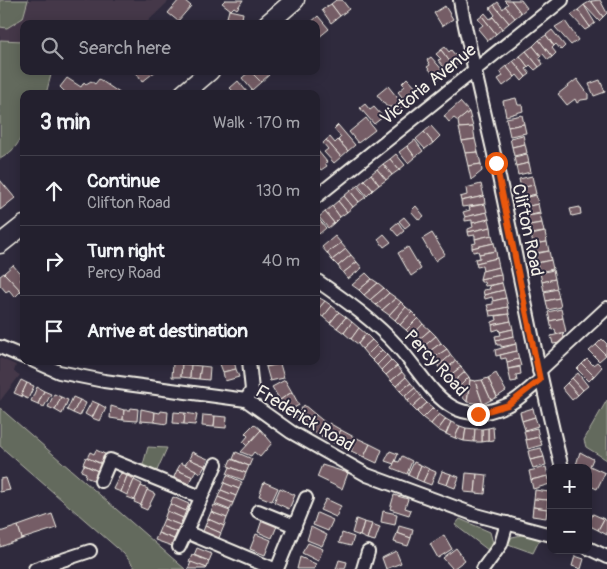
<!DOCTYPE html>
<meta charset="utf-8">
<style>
body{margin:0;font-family:Pangolin,sans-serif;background:#2b2836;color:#f1f3f6}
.controls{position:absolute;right:15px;bottom:15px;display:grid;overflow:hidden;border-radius:10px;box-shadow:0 2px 12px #0003}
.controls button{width:45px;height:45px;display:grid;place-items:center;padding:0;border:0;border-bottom:1px solid #403e4a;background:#23202e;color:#f1f3f6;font:25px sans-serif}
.stop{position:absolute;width:15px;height:15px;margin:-11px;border:4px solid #ea580c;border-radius:50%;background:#fff}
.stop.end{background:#ea580c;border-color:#fff;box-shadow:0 1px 5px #0008}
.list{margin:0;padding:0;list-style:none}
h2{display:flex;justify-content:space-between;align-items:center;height:65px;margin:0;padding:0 20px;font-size:21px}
h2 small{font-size:16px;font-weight:400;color:#a3a3aa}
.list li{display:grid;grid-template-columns:32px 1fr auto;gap:15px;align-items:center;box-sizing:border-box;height:70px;padding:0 20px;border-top:1px solid #403e4a}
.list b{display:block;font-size:19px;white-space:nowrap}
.list p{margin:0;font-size:16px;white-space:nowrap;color:#a3a3aa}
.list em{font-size:16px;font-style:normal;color:#a3a3aa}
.icon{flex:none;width:28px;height:28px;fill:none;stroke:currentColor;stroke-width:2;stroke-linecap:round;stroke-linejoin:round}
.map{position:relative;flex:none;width:607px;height:569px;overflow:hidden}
.search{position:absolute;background:#23202e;box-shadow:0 2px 12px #0003;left:20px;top:20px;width:300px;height:55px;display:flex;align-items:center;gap:12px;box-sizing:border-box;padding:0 18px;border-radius:10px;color:#a3a3aa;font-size:19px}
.panel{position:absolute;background:#23202e;box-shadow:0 2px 12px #0003;left:20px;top:90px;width:300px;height:275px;border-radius:10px}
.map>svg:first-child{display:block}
</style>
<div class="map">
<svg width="607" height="569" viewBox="0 0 607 569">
<rect width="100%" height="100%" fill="#2f2a3d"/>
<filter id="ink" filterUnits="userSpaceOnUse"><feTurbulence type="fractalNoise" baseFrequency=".02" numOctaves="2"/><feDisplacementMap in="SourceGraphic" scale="10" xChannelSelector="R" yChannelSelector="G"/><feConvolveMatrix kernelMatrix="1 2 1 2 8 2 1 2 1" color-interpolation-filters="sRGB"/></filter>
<g filter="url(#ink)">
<g fill="#443949">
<path d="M0 0H170L145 24H24V41L0 40Z"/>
<path d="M0 358 16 365 14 372 20 375 0 401Z"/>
</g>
<g fill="#646a5d" stroke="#acaea2">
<path d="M0 0H28L23 18 7 28 0 27Z"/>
<path d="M0 40 24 41V71H52L46 94H24C24 122 29 143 0 159Z"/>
<path d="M607 400V460L586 447 584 440Z"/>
<path d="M0 408 185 569H136L124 554 0 446Z"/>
<path d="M148 447 167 448 155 475 142 468Z"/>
<path d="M460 519 490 532 493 543 488 550 455 525Z"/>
<path d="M522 535 541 537 533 553 508 544 512 537Z"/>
</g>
<g fill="#755d66" stroke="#f4f1e8">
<path d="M179 0H184L191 6 178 21 168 13Z"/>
<path d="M225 0H243L237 9 234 7 231 10 222 3Z"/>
<path d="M336 0H342L349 9 340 16 331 4Z"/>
<path d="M504 0H511L521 13 515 18 505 6 508 4Z"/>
<path d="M511 0H521L527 8 521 13Z"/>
<path d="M600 0 607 13 603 17 591 1Z"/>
<path d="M591 1 603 17 599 21 584 5Z"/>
<path d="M498 2 503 9 505 6 515 18 509 23 494 5Z"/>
<path d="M331 4 340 16 331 23 322 10Z"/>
<path d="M494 5 509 23 502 29 493 17 495 15 490 8Z"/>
<path d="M584 5 595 23 590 27 578 10Z"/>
<path d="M445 6 453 19 442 26 434 13Z"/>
<path d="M229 10 243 13 241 24H228L226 21Z"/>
<path d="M578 10 590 27 585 30 571 15Z"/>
<path d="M485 13 490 19 493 17 502 29 496 34 482 16Z"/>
<path d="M318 16 329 29 318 38 316 24H309Z"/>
<path d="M482 16 496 34 488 41 478 29 483 25 478 19Z"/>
<path d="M565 21 578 40 571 45 555 27Z"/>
<path d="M552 30 565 46 561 50 556 44 554 46 546 35Z"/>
<path d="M546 35 554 46 552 48 556 53 552 57 539 40Z"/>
<path d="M539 40 552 57 548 60 543 54 541 56 533 46Z"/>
<path d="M533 46 541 56 539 58 543 64 539 67 526 51Z"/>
<path d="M445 47 449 52 451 50 461 62 454 67 441 50Z"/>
<path d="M441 50 454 67 448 72 438 60 441 59 436 54Z"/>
<path d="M526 51 539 67 535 70 530 65 528 67 520 56Z"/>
<path d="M520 56 528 67 526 69 530 74 526 77 513 61Z"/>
<path d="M431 57 445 73 438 79 427 67 430 65 427 60Z"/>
<path d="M513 61 526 77 522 81 517 75 515 77 506 66Z"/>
<path d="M506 66 515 77 503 86 498 79 503 76 500 71Z"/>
<path d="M135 71H156L142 82Z"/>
<path d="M250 71H265L269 75 261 82Z"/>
<path d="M250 71 261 82 252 90 242 78Z"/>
<path d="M67 78 81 87 84 82 86 84 91 81 95 84 99 79 121 94H67L60 87Z"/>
<path d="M407 78 420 92 407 103 398 92 405 86 402 83Z"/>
<path d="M577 79 588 94V99L581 100 577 103 575 99 567 105 558 94Z"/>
<path d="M600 80 605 92 594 96 589 84Z"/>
<path d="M238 81 247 92 245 94H236L230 88Z"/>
<path d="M388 86 404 106 397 112 392 107H387L377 95Z"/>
<path d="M516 98 518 105H522L523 111 506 116 503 101Z"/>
<path d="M460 102 469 112 458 121 454 118 449 122 444 116Z"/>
<path d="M365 104 370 110 374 107 383 117 374 124 360 108Z"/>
<path d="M469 112 473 127 459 128 458 121Z"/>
<path d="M522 115 524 124 508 127 506 118Z"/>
<path d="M366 118 375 130 358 143 349 132Z"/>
<path d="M524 124 526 133 510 136 508 127Z"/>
<path d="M338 125 355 145 348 151 338 140 341 137 334 129Z"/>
<path d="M431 126 440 136 433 143 424 132Z"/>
<path d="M473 127 475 139 462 141 459 128Z"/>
<path d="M424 132 433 143 425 149 416 139Z"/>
<path d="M523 135 525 144 512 147 510 138Z"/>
<path d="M330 137 335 143 338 140 348 151 341 157 326 140Z"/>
<path d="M475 139 478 152 465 153 462 141Z"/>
<path d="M326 140 341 157 334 163 324 152 328 149 323 143Z"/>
<path d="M415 140 423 151 415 157 407 146Z"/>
<path d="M525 144 527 153 514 156 512 147Z"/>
<path d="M407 146 415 157 408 163 399 152Z"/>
<path d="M318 151 327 162 325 163 327 166 321 170 316 164Z"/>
<path d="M478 152 481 164 468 166 465 153Z"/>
<path d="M396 154 405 165 399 170 390 159Z"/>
<path d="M527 154 529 163 516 166 514 157Z"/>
<path d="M390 159 399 170 392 175 383 164Z"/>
<path d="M529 163 531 172 518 175 516 166Z"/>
<path d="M383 164 392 175 386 180 377 169Z"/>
<path d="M481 164 482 171 471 180 468 166Z"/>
<path d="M377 169 386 180 379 185 371 174Z"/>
<path d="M371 174 379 185 373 190 364 180Z"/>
<path d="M532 176 534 185 521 188 519 179Z"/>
<path d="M0 180 15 198 0 210Z"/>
<path d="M364 180 373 190 367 196 358 185Z"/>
<path d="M481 184 484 196 461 201 460 197 467 195 466 188Z"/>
<path d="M534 185 536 194 523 197 521 188Z"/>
<path d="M357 186 366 197 359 202 350 191Z"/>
<path d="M350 191 359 202 353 207 344 196Z"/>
<path d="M536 195 538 204 525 207 523 198Z"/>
<path d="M344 196 353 207 347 212 338 201Z"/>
<path d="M484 196 485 204 462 207 461 201Z"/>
<path d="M338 201 347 212 340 217 332 206Z"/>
<path d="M485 204 487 212 465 217 463 212 470 210 469 207Z"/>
<path d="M538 204 540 213 527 216 525 207Z"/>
<path d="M332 206 340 217 334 223 325 212Z"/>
<path d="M416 206 424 216 419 220 411 211Z"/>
<path d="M580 207 581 214 572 216 570 209Z"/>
<path d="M325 212 334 223 328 228 319 217Z"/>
<path d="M487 212 489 219 472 223V220L465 221V217Z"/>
<path d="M540 214 542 223 529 225 527 216Z"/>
<path d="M317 217 326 228 319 234 316 230Z"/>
<path d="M404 217 410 224 405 228 399 221Z"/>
<path d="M489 219 491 227 468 232V229L473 227 472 223Z"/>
<path d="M398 222 404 231 398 236 391 228Z"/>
<path d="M542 223 544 232 531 234 529 225Z"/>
<path d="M491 227 492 235 475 239V235L469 236 468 232Z"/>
<path d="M545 232 547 242 533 244 531 235Z"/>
<path d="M432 233 445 254 435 261 422 239Z"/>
<path d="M384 234 391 242 384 247 378 239Z"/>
<path d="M492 235 494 243 472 248V244L476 243 475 239Z"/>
<path d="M335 236 341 243 327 253 322 247Z"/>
<path d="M547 242 549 251 535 253 533 244Z"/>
<path d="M341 243 346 249 332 260 327 253Z"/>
<path d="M494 243 496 251 479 254 478 251 473 252 472 248Z"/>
<path d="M408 247 421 269 411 276 398 253Z"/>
<path d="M346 249 351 255 338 266 332 260Z"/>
<path d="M496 251 497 258 476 263 475 259 480 258 479 254Z"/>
<path d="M549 251 551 260 537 263 535 254Z"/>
<path d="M351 255 357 262 343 273 338 266Z"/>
<path d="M497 258 499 267 483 271 482 266 477 267 476 263Z"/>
<path d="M551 260 553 269 539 272 537 263Z"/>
<path d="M357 262 362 268 348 279 343 273Z"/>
<path d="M13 265 23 277 20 280 24 283V289L21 291 4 273Z"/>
<path d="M499 267 501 275 480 279 482 271Z"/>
<path d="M553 270 555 279 542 282 540 273Z"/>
<path d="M4 273 21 291 15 297 9 290 6 292 0 285V276Z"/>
<path d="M366 273 372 279 359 290 352 285Z"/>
<path d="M501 275 502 283 485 286 484 282H481L480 279Z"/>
<path d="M372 279 378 283 364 295 359 290Z"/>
<path d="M555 279 557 288 544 291 542 282Z"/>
<path d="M378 283 384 288 370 300 364 295Z"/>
<path d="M502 283 504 290 484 295 483 290 490 289 489 286Z"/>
<path d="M384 288 389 293 376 305 370 300Z"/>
<path d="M557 289 559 298 546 301 544 292Z"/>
<path d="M504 290 506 298 493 301 492 297 485 299 484 295Z"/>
<path d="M389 293 396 298 382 310 376 305Z"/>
<path d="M316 296 325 301 316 312Z"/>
<path d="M396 298 401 302 389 315 382 310Z"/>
<path d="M506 298 508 307 489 311 487 305 493 304V301Z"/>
<path d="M559 298 561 307 548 310 546 301Z"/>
<path d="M325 301 332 306 323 317 316 312Z"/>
<path d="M401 302 406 307 395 320 389 315Z"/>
<path d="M332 306 339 312 330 323 323 317Z"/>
<path d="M406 307 412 312 400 325 395 320Z"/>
<path d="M508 307 509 314 490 316 489 311Z"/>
<path d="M561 309 563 318 550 321 548 312Z"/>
<path d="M339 312 346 317 337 328 330 323Z"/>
<path d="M412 312 418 318 406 330 400 325Z"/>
<path d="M509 314 511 321 492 325V322L497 320 496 316Z"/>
<path d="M346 317 352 322 344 333 337 328Z"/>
<path d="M418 318 423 324 412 336 406 330Z"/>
<path d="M563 318 566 332 556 334 555 329 552 330 550 321Z"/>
<path d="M511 321 513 329 500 332 499 329 493 331 492 325Z"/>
<path d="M352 322 359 328 351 339 344 333Z"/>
<path d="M423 324 430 330 417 341 412 336Z"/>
<path d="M359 328 366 334 358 344 351 339Z"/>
<path d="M513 329 514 336 496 340 495 336 501 335 500 332Z"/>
<path d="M430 330 436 336 422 348 417 341Z"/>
<path d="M563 333 564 338 560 343 553 344 551 336Z"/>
<path d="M366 334 372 340 362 349 358 344Z"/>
<path d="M436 336 441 343 427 353 422 348Z"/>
<path d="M514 336 516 344 501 347V345H497L496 340Z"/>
<path d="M602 339 607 344 606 355 596 345Z"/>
<path d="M372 340 377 345 367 355 362 349Z"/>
<path d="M441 343 447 349 432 359 427 353Z"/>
<path d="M516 344 517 351 496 356 495 350Z"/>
<path d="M377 345 382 350 372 360 367 355Z"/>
<path d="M596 345 606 355 599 361 589 351Z"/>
<path d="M447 349 451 355 438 366 432 359Z"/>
<path d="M382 350 387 355 377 365 372 360Z"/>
<path d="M517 351 519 359 507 362 506 358 501 359 500 355Z"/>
<path d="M387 355 391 360 381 370 377 365Z"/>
<path d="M451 355 456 361 442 372 438 366Z"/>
<path d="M519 359 521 366 508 369 507 362Z"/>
<path d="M587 359 593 365 597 362 602 367 594 376 582 364Z"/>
<path d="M391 360 397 366 386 375 381 370Z"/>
<path d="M229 361H234L236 369 223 372 220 364Z"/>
<path d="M265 361H280V364L266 367Z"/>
<path d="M456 361 461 367 446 378 442 372Z"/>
<path d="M173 363 182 364 181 377H172Z"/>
<path d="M182 364 191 365 190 378 181 377Z"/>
<path d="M280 364 284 378 270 381 266 367Z"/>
<path d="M582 364 594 376 589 381 577 369Z"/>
<path d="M191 365 201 366 199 379 190 378Z"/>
<path d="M201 366 210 367 209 380 199 379Z"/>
<path d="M397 366 402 372 391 381 386 375Z"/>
<path d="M461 367 465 372 451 384 446 378Z"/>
<path d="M520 367 521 374 516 375 517 381 511 382 508 369Z"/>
<path d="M236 369 239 377 225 381 223 372Z"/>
<path d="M402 372 406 377 396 386 391 381Z"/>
<path d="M465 372 469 377 456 390 451 384Z"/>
<path d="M496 373 506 391 497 397 488 378Z"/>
<path d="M578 373 588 386 583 390 572 378Z"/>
<path d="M406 377 411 383 400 391 396 386Z"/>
<path d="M469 377 470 380 467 402 456 390Z"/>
<path d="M488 378 497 397 491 400 482 380Z"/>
<path d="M572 378 583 390 578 395 567 383Z"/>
<path d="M21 380 27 383 21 396 14 393Z"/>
<path d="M285 380 292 392 280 400 272 387Z"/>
<path d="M470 380 475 381 483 404 467 402Z"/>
<path d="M482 380 491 400 483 404 475 381Z"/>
<path d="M27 383 34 386 28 399 21 396Z"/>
<path d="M411 383 415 388 405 396 400 391Z"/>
<path d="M567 383 578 395 572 400 562 388Z"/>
<path d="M37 387 44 391 38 404 31 401Z"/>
<path d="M415 388 418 392 408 401 405 396Z"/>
<path d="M44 391 51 394 44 407 38 404Z"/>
<path d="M292 392 299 405 287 412 280 400Z"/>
<path d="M418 392 422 398 412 407 408 401Z"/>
<path d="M54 394 61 397 55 410 48 407Z"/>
<path d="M61 397 68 400 62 414 55 410Z"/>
<path d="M73 397 80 400 73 413 67 410Z"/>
<path d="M422 398 427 403 417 412 412 407Z"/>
<path d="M80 400 86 403 80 416 73 413Z"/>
<path d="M92 401 99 404 92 418 85 414Z"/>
<path d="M427 403 433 408 423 418 417 412Z"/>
<path d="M99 404 106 408 100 421 92 418Z"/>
<path d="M304 405 316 415 307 426 295 417Z"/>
<path d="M111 406 124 410 123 420 110 418Z"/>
<path d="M131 408 138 409 137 421 123 420 124 410H130Z"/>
<path d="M433 408 439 414 431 424 423 418Z"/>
<path d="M533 408 535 417 522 421 520 412Z"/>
<path d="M141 409 155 412 154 422 140 421Z"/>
<path d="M161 411 168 412 167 424 154 422 155 412 160 413Z"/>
<path d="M174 412 185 413 184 424 173 423Z"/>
<path d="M185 413 197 415 195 425 184 424Z"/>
<path d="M439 414 446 419 438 430 431 424Z"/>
<path d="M203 415 215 416 214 427 202 426Z"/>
<path d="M316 415 327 424 318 435 307 426Z"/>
<path d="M215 416 227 417 226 428 214 427Z"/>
<path d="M535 417 538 426 525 430 522 421Z"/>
<path d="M446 419 451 422 446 434 438 430Z"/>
<path d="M451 422 460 426 455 438 446 434Z"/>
<path d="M329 423 341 430 334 443 321 436Z"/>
<path d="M254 424 261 430 247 446 243 442 248 436 245 433Z"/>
<path d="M460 426 466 428 464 441 455 438Z"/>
<path d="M493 427 494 440 488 441V428Z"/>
<path d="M466 428 475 429 474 442 464 441Z"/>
<path d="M488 428V441L482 442V429Z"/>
<path d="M537 428 539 437 526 440 524 431Z"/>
<path d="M475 429H482V442H474Z"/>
<path d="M261 430 272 443 260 457 254 452 251 456 241 452Z"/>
<path d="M341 430 354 437 346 450 334 443Z"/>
<path d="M539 437 542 445 528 449 526 440Z"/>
<path d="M357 438 370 444 364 457 351 451Z"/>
<path d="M370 444 382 450 377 463 364 457Z"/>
<path d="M541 448 544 457 530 460 528 451Z"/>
<path d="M96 450 107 455 103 464 87 458 90 452 94 454Z"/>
<path d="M390 451 398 454 394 464 385 461Z"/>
<path d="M192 452 208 459 205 466 189 459Z"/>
<path d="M236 452 252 459 249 466 233 459Z"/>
<path d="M580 452 593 459 590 466 605 473 597 489 588 485V468H575Z"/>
<path d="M402 456 412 461 407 474 392 468 395 461 399 462Z"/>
<path d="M86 457 101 464 98 471 83 464Z"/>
<path d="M544 457 546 465 533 468 530 460Z"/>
<path d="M189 459 205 466 201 473 185 465Z"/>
<path d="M231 459 249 466 246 473 228 466Z"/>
<path d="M414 462 421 465 416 479 408 475Z"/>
<path d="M181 463 196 470 193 477 177 470Z"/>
<path d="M84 465 100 472 96 481 85 477 86 473 81 471Z"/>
<path d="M322 465 348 473 342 489 317 477Z"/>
<path d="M421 465 429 469 423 482 416 479Z"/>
<path d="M230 467 246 473 243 480 227 474Z"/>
<path d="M546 467 548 476 531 480 529 471Z"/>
<path d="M429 469 436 472 431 485 423 482Z"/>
<path d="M177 470 193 477 189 484 174 477Z"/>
<path d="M442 471 451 474 447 485 438 482Z"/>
<path d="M121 473 127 476 121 492 113 489Z"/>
<path d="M466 473 477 474 475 493 464 492Z"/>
<path d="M451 474 459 477 455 488 447 485Z"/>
<path d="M477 474 487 475 485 494 475 493Z"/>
<path d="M227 475 242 482 239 489 224 483Z"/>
<path d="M127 476 135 479 127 495 121 492Z"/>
<path d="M548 476 550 484 533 489 531 480Z"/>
<path d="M6 478 10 490 0 492V479Z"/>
<path d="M134 480 142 484 135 500 127 497Z"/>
<path d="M264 482 278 488 272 501 259 496Z"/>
<path d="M224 483 239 489 236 496 221 490Z"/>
<path d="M141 486 148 489 141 505 134 502Z"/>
<path d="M280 488 295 495 289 509 274 502Z"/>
<path d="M147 490 155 494 147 510 140 507Z"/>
<path d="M221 490 236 496 233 503 218 497Z"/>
<path d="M535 490 549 492 548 500 534 499Z"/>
<path d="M394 495 408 499 405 508 411 510 409 515 390 509Z"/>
<path d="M173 497 189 504 186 511 170 504Z"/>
<path d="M218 497 233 503 230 510 215 504Z"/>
<path d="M326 499 341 506 336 517 320 510Z"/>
<path d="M534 499 548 500 547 509 533 507Z"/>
<path d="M170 504 186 511 183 518 167 511Z"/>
<path d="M214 505 230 511 227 518 211 512Z"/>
<path d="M533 507 547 509 546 518 532 516Z"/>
<path d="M167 511 183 518 180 525 164 519Z"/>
<path d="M383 511 397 514 395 525 381 522Z"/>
<path d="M211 512 227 518 224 526 208 519Z"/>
<path d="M317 513 333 520 328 531 313 525Z"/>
<path d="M52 514 57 528 22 539 18 526Z"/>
<path d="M593 514 604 519 598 530 588 525Z"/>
<path d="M164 519 180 525 177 532 161 526Z"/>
<path d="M208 519 224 526 221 533 205 526Z"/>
<path d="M356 519 364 522 360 536 352 533Z"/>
<path d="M604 519 607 521V535L598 530Z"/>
<path d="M262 520 277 526 272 538 258 532Z"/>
<path d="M364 522 372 524 367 539 360 536Z"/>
<path d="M372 524 380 527 375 541 367 539Z"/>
<path d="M18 526 22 539 0 547V532Z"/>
<path d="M161 526 177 532 174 539 158 533Z"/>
<path d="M205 526 221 533 218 540 202 534Z"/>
<path d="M399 526 413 530 411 538 397 533Z"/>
<path d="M311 527 327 535 322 546 307 540Z"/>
<path d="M158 533 174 539 172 546 155 540Z"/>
<path d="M342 533 354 537 351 546 339 543Z"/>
<path d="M397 533 411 538 408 546 394 542Z"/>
<path d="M256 534 271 540 265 555 250 549Z"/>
<path d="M444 535 452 549 438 558 430 544Z"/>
<path d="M308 543 323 549 318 561 302 553Z"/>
<path d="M197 548 212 554 209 561 194 555Z"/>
<path d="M456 548 465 560 453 569 443 558Z"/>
<path d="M396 551 401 563 386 569 382 558Z"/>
<path d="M192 555 209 561 207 568 189 562Z"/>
<path d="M575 556 584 559 581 569 572 566Z"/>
<path d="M300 557 316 564 314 569H297Z"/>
<path d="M339 560 347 562 345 569H336Z"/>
<path d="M191 562 207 568 206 569H188Z"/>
</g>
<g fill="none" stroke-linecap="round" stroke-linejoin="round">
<defs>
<g id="minor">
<path d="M460 0C470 55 484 109 496 163 518 265 537 367 562 468"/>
<path d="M316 197 562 0"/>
<path d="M316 280C345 300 376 322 399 348 432 385 448 432 507 405 519 400 530 388 540 380"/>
<path d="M0 347 24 357"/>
<path d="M34 361 59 372 104 381 246 400 291 432 367 475 476 515 551 535"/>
<path d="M539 371 607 308"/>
<path d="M246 400 252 390 249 361"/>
<path d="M216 464 186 532 274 569"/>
<path d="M101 481 110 460 201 497"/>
<path d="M258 511 295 526"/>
<path d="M179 547 186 532"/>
<path d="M588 548 607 557"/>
<path d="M35 569 90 551"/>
<path d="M277 569 306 498"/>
<path d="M363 569 368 552"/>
<path d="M483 569 501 544 507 523"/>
</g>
<g id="secondary">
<path d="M267 24 295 0"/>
<path d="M183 94 210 71"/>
<path d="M0 244 24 225"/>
</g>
</defs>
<use href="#minor" stroke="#f4f1e8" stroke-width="16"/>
<use href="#secondary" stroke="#f4f1e8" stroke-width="21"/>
<use href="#minor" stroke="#2f2a3d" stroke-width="12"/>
<use href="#secondary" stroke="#2f2a3d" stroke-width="18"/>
</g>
</g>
<g fill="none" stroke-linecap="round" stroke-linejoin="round" filter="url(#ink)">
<path stroke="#ea580c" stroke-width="6" d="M478 414 508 405 540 380 496 163"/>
</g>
<g text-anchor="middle" stroke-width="4" stroke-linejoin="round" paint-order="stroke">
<g font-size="18" fill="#f4f1e8" stroke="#2f2a3d">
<text transform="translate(428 84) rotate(-39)" y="6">Victoria Avenue</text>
<text transform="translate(528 230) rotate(78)" y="6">Clifton Road</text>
<text transform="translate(436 363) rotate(47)" y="6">Percy Road</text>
<text transform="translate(305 418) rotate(31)" y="6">Frederick Road</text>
</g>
</g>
</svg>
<div class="controls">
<button>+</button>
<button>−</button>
</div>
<div class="stop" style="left:496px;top:163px"></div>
<div class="stop end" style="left:478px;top:414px"></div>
<div class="search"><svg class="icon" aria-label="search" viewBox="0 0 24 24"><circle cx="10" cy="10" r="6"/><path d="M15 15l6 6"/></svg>Search here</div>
<section class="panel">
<h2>3 min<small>Walk · 170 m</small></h2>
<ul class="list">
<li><svg class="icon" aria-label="ahead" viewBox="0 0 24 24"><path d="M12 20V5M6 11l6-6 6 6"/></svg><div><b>Continue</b><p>Clifton Road</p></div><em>130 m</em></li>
<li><svg class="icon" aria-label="right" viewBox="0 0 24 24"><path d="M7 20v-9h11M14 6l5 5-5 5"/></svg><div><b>Turn right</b><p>Percy Road</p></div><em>40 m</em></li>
<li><svg class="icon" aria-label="arrive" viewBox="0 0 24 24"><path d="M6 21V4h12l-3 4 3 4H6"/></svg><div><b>Arrive at destination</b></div></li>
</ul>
</section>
</div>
